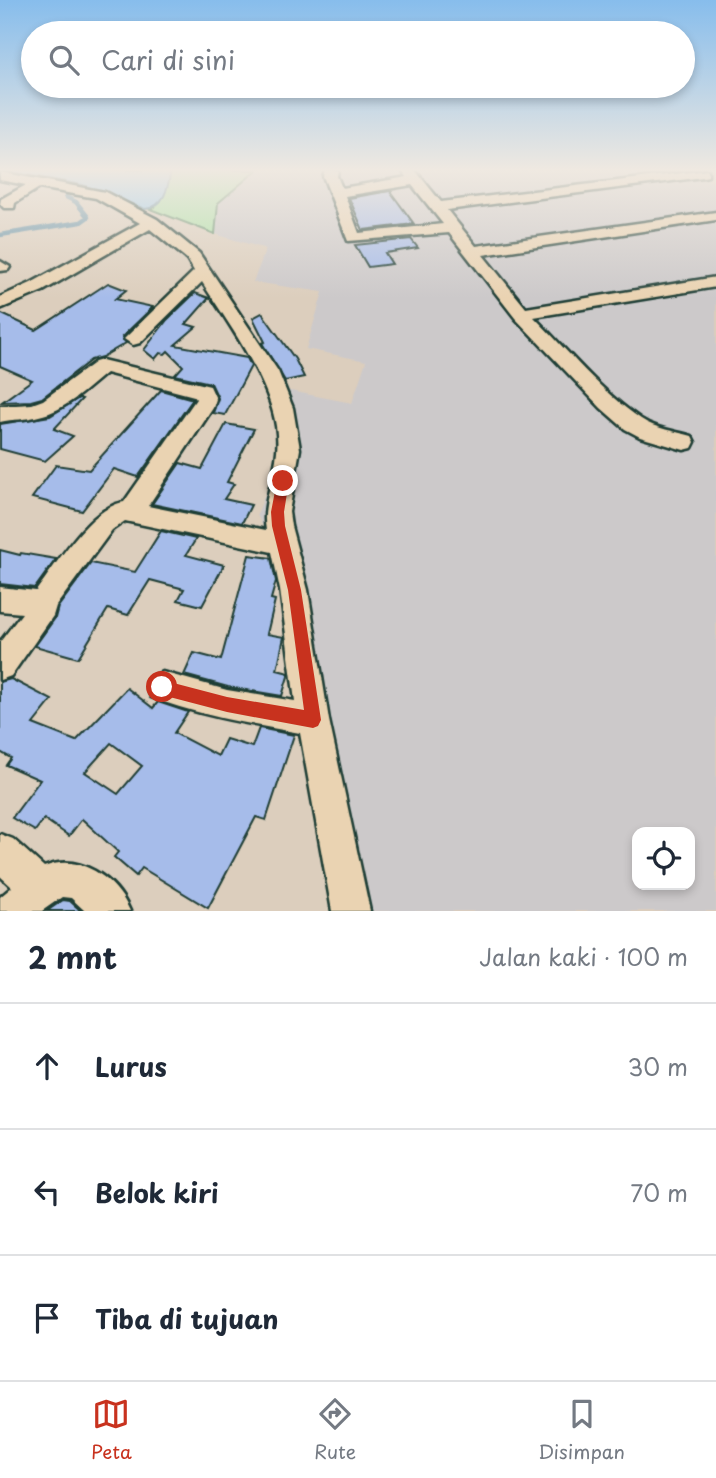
<!DOCTYPE html>
<html lang="id">
<meta charset="utf-8">
<style>
body{margin:0;font-family:"Playpen Sans",sans-serif;background:#f2f2f3;color:#1f2937}
.controls{position:absolute;right:21px;bottom:21px;display:grid;overflow:hidden;border-radius:14px;box-shadow:0 4px 10px #0003}
.controls button{width:63px;height:63px;display:grid;place-items:center;padding:0;border:0;border-bottom:2px solid #e0e1e3;background:#fff;color:#1f2937;font:35px sans-serif}
.stop{position:absolute;width:21px;height:21px;margin:-16px;border:5px solid #c8321e;border-radius:50%;background:#fff}
.stop.end{background:#c8321e;border-color:#fff;box-shadow:0 2px 7px #0008}
.list{margin:0;padding:0;list-style:none}
h2{display:flex;justify-content:space-between;align-items:center;height:91px;margin:0;padding:0 28px;font-size:30px}
h2 small{font-size:23px;font-weight:400;color:#747a83}
.list li{display:grid;grid-template-columns:46px 1fr auto;gap:21px;align-items:center;box-sizing:border-box;height:126px;padding:0 28px;border-top:2px solid #e0e1e3}
.list b{display:block;font-size:26px;white-space:nowrap}
.list em{font-size:23px;font-style:normal;color:#747a83}
.icon{flex:none;width:38px;height:38px;fill:none;stroke:currentColor;stroke-width:2;stroke-linecap:round;stroke-linejoin:round}
.map{position:relative;flex:none;width:716px;height:911px;overflow:hidden}
.search{position:absolute;background:#fff;box-shadow:0 4px 10px #0003;left:21px;right:21px;top:21px;height:77px;display:flex;align-items:center;gap:18px;box-sizing:border-box;padding:0 24px;border-radius:38px;color:#747a83;font-size:26px}
.sheet{height:469px;background:#fff}
nav{display:flex;justify-content:space-around;align-items:center;box-sizing:border-box;height:98px;border-top:2px solid #e0e1e3;background:#fff;font-size:19px;color:#747a83}
nav a{display:grid;justify-items:center;gap:4px}
nav .on{color:#c8321e}
.map>svg:first-child{display:block}
</style>
<div class="map">
<svg width="716" height="911" viewBox="0 0 716 911">
<rect width="100%" height="100%" fill="#dccebd"/>
<filter id="ink" filterUnits="userSpaceOnUse"><feTurbulence type="fractalNoise" baseFrequency=".0143" numOctaves="2"/><feDisplacementMap in="SourceGraphic" scale="14" xChannelSelector="R" yChannelSelector="G"/><feConvolveMatrix kernelMatrix="1 2 1 2 8 2 1 2 1" color-interpolation-filters="sRGB"/></filter>
<g filter="url(#ink)">
<path fill="#ccc9ca" fill-rule="evenodd" d="M257 170H702L709 181 716 182V911H349L285 569 257 515 278 460 275 388 352 403 366 361 306 349 323 292 253 282 266 249 215 234 218 203ZM637 832H690V885H637Z"/>
<path fill="#abe3a6" stroke="#65906d" stroke-width="2" d="M171 170H257L218 203 215 234 150 209 155 207Z"/>
<path fill="#95cbf3" stroke="#6692a7" stroke-width="2" d="M0 170H171C168 187 165 207 145 209L83 185Z"/>
<g fill="none" stroke-linecap="round" stroke-linejoin="round">
<path stroke="#6692a7" stroke-width="4.5" d="M0 235 81 222 88 217 76 202 66 197"/>
</g>
<g fill="#a6bcea" stroke="#1f3d34" stroke-width="2" fill-rule="evenodd">
<path d="M390 191 414 224 363 230 349 198Z"/>
<path d="M411 239 418 248 385 253 392 264 368 267 355 245Z"/>
<path d="M108 283 126 290 115 299 153 307 122 337 126 343 102 357 91 360 42 398 31 401 2 402 32 380 0 366V313L36 330Z"/>
<path d="M195 293 209 298 186 324 196 327 175 345 247 358 251 366 225 415 213 413 218 398 211 383 175 375 183 366 168 351 165 354 160 353 155 359 144 350 167 320Z"/>
<path d="M262 313 295 359 304 377 285 381 262 343 265 342 253 318Z"/>
<path d="M161 390 193 399 138 477 114 469 82 511 32 498 56 465 89 470Z"/>
<path d="M79 398 82 399 54 429 73 436 45 461 0 449V424L50 416Z"/>
<path d="M226 424 254 429 227 482 234 484 224 499 251 505 242 523 152 504 180 463 202 469Z"/>
<path d="M161 531 196 539 186 555 224 565 202 606 178 600 184 589 150 580 128 615 108 609 78 658 35 646 55 618 58 607 91 563 135 572Z"/>
<path d="M0 550 20 555 21 553 56 559 35 588 0 584Z"/>
<path d="M249 555 271 558 276 581 271 599 275 600 267 634 284 637 277 670 289 673 282 696 228 687 184 675 194 653 221 660Z"/>
<path d="M11 679 52 700 33 724 76 741 127 688 153 708 158 702 188 712 174 733 218 756 226 739 252 747 259 728 294 735 266 820 256 817 208 908 142 868 136 876 114 857 118 852 82 819 69 836 44 819 35 831 12 818 40 780 6 765 11 758 0 752V682ZM111 743 142 766 118 794 85 772Z"/>
<path d="M63 900 70 901 81 911H47Z"/>
</g>
<g fill="none" stroke-linecap="round" stroke-linejoin="round">
<defs>
<g id="minor">
<path d="M325 170H338L337 176 342 188 407 177 402 170H415L441 202 708 170V176L703 177 447 210 476 246 716 212V220L483 255 526 308 716 277V287L534 317C568 351 601 392 641 419 656 429 675 431 692 436L695 442 692 448 684 450 640 437 625 429 601 408 515 318 449 233 348 241 323 176ZM412 185 443 224 359 233 345 196Z"/>
<path d="M0 172 105 192 157 219 199 253 278 371 293 408 300 449 289 512 291 526 308 590 329 720 370 911H332L300 733C250 724 199 716 151 697L147 687 151 677 162 672 227 690 295 701 280 590 272 552 125 521 112 530 56 606 53 616 11 676 0 680V642L22 613 0 611V587L36 591C57 564 89 508 124 502L196 399 194 396 106 373C85 390 66 410 39 416 26 420 13 419 0 422V406L32 404 43 400 95 362 102 360 210 386 216 399 213 408 148 506 266 530C261 504 275 478 277 451 283 396 230 327 202 282L140 343 133 345 124 339 194 271 187 259 150 229 43 291 0 309V297L31 283 140 223 96 198 39 188 15 203 14 208H4L0 204 1 199 26 185 0 180Z"/>
<path d="M0 261 10 267 8 270 0 271Z"/>
<path d="M0 834 13 839 44 867C79 852 116 878 130 911H85L71 898 62 897 42 911H0V897L12 887 0 876Z"/>
</g>
</defs>
<use href="#minor" stroke="#1f3d34" stroke-width="5"/>
<use href="#minor" fill="#ead3b2" fill-rule="evenodd"/>
</g>
</g>
<linearGradient id="sky" x2="0" y2="1"><stop stop-color="#87bdec"/><stop offset="0.57" stop-color="#efe9e1"/><stop offset="1" stop-color="#efe9e1" stop-opacity="0"/></linearGradient>
<rect width="716" height="298" fill="url(#sky)"/>
<path fill="#c8321e" d="M283 477 289 481 284 512 285 526 301 590 321 720 318 726 313 728 227 712 162 695 157 692 155 687 157 682 162 680 227 697 304 710 288 590 272 526 271 512 277 481Z"/>
</svg>
<div class="controls">
<button><svg class="icon" aria-label="locate" viewBox="0 0 24 24"><circle cx="12" cy="12" r="6"/><path d="M12 2v4M12 18v4M2 12h4M18 12h4"/></svg></button>
</div>
<div class="stop" style="left:162px;top:687px"></div>
<div class="stop end" style="left:283px;top:481px"></div>
<div class="search"><svg class="icon" aria-label="search" viewBox="0 0 24 24"><circle cx="10" cy="10" r="6"/><path d="M15 15l6 6"/></svg>Cari di sini</div>
</div>
<section class="sheet">
<h2>2 mnt<small>Jalan kaki · 100 m</small></h2>
<ul class="list">
<li><svg class="icon" aria-label="ahead" viewBox="0 0 24 24"><path d="M12 20V5M6 11l6-6 6 6"/></svg><div><b>Lurus</b></div><em>30 m</em></li>
<li><svg class="icon" aria-label="left" viewBox="0 0 24 24"><path d="M17 20v-9H6M10 6l-5 5 5 5"/></svg><div><b>Belok kiri</b></div><em>70 m</em></li>
<li><svg class="icon" aria-label="arrive" viewBox="0 0 24 24"><path d="M6 21V4h12l-3 4 3 4H6"/></svg><div><b>Tiba di tujuan</b></div></li>
</ul>
</section>
<nav>
<a class="on"><svg class="icon" aria-label="map" viewBox="0 0 24 24"><path d="M3 6l6-2 6 2 6-2v14l-6 2-6-2-6 2zM9 4v14M15 6v14"/></svg>Peta</a>
<a><svg class="icon" aria-label="directions" viewBox="0 0 24 24"><path d="M12 3l9 9-9 9-9-9zM9 14v-3h6M13 9l2 2-2 2"/></svg>Rute</a>
<a><svg class="icon" aria-label="saved" viewBox="0 0 24 24"><path d="M7 4h10v16l-5-4-5 4z"/></svg>Disimpan</a>
</nav>
